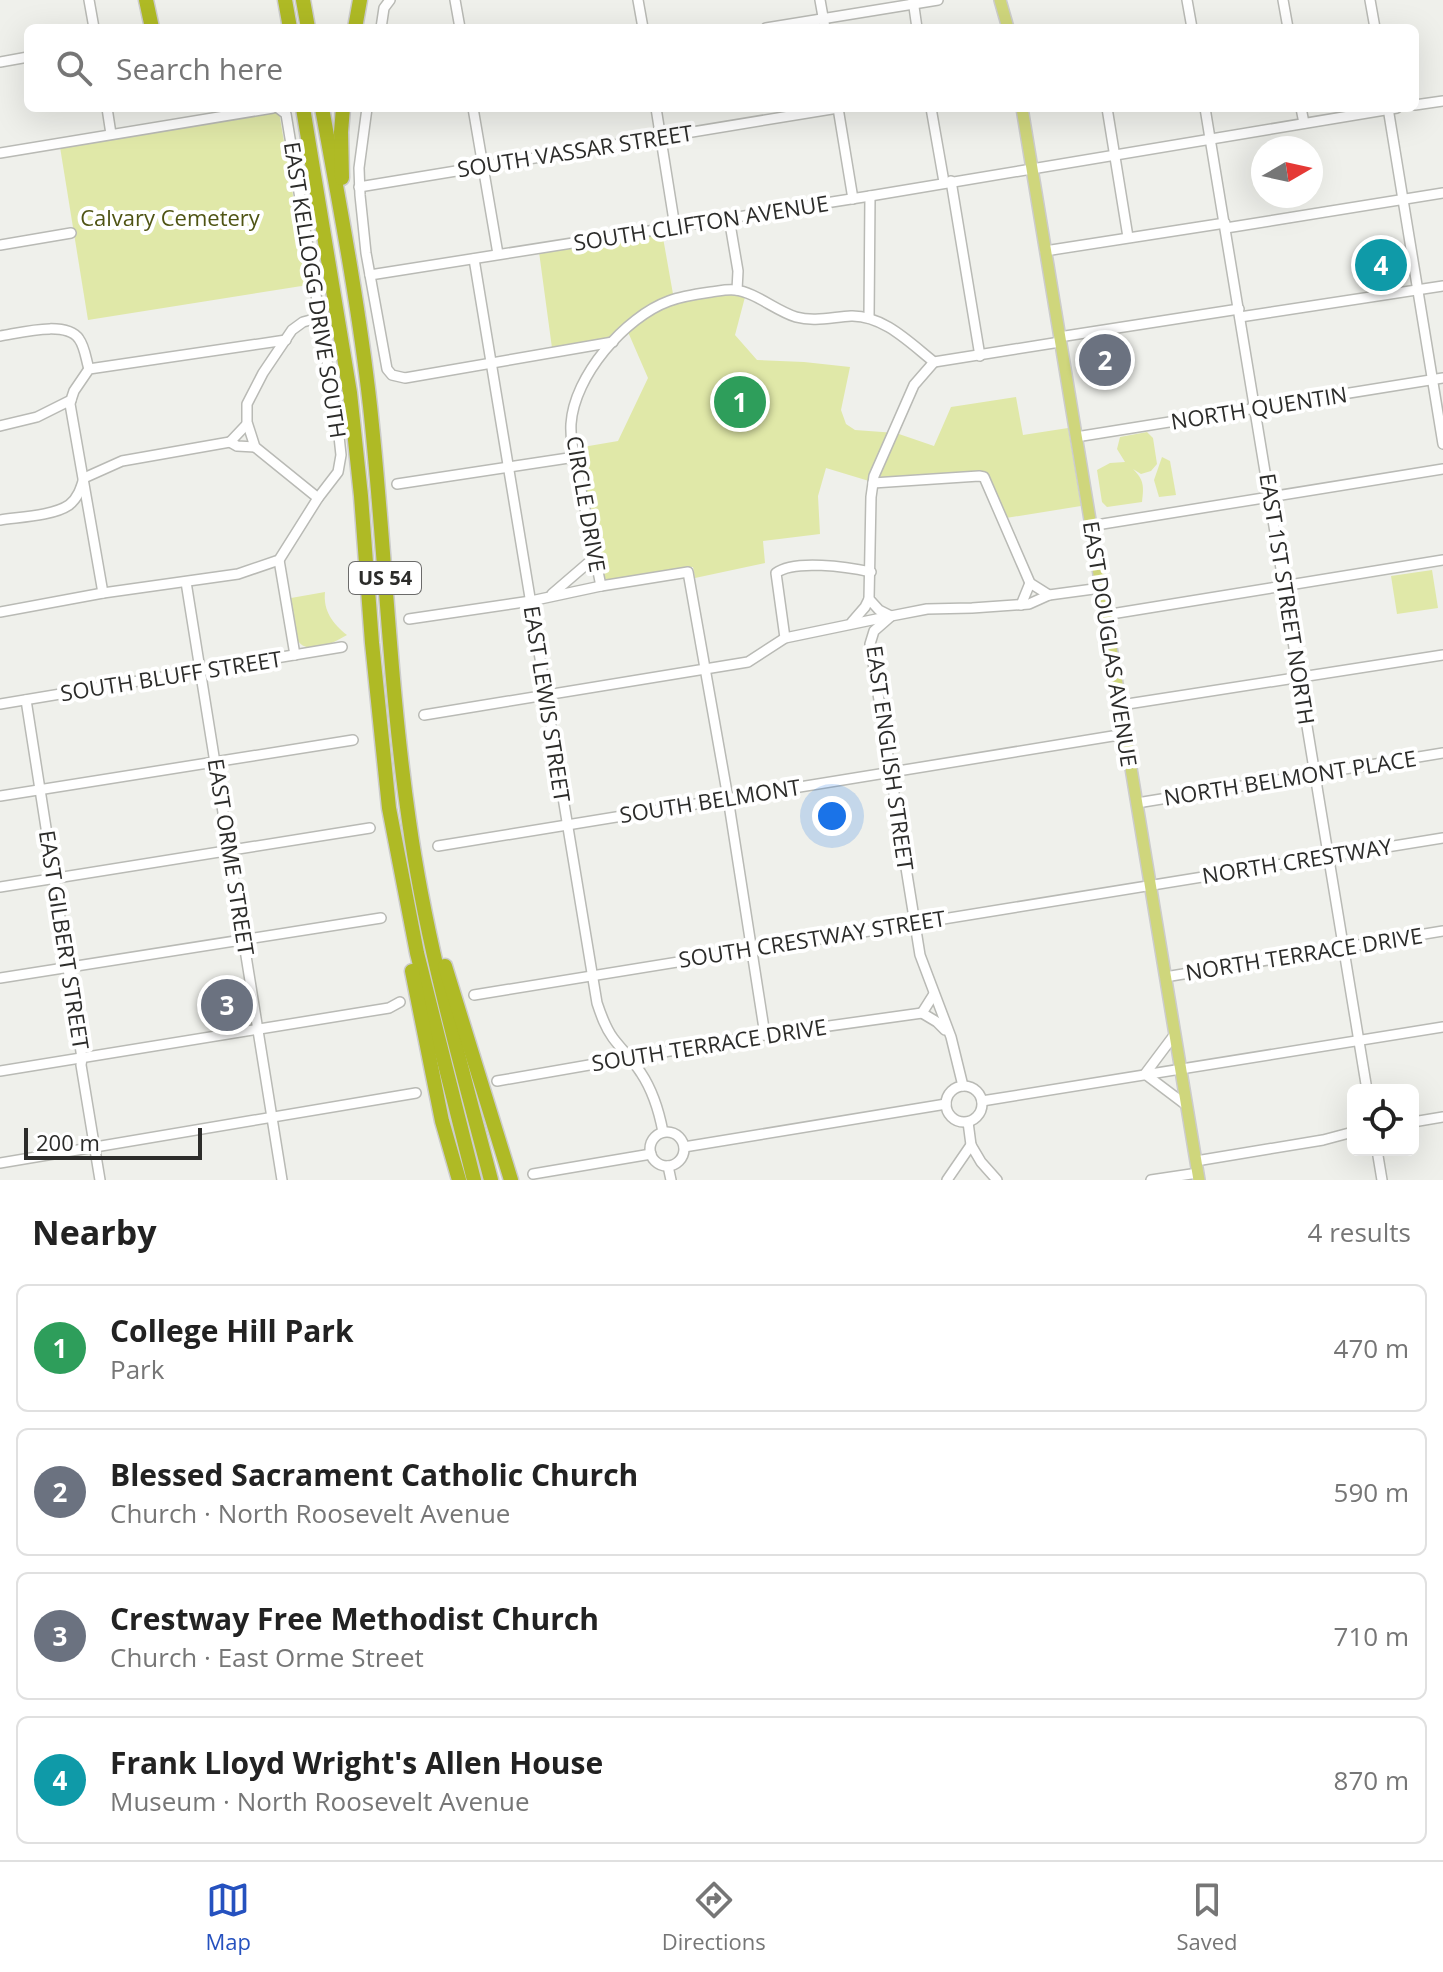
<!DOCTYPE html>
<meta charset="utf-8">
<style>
body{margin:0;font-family:"Open Sans",sans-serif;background:#f2f2f2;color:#222}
.controls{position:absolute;right:24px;bottom:24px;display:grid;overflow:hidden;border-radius:12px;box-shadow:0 8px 32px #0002}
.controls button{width:72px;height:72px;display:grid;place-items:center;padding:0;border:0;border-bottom:2px solid #e0e0e0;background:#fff;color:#222;font:40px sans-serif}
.compass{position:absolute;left:1251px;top:136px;width:72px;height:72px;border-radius:50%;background:#fff;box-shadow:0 8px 32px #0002;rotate:81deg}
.scale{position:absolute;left:24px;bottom:20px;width:178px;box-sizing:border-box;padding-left:8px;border:4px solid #2c2c2a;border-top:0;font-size:22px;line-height:28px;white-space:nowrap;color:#2c2c2a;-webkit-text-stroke:6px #fff;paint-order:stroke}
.you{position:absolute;left:832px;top:816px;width:28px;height:28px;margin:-20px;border:6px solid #fff;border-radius:50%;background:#1a73e8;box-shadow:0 0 0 12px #1a73e833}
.badge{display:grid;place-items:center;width:52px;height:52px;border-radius:50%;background:#2551bf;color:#fff;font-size:26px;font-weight:700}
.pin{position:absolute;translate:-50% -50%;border:4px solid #fff;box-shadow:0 2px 8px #0006}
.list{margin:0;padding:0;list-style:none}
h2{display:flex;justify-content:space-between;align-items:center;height:104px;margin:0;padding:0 32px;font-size:34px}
h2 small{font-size:26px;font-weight:400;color:#767676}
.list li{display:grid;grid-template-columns:52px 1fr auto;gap:24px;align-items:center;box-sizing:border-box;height:128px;margin:0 16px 16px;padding:0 16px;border:2px solid #e0e0e0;border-radius:12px}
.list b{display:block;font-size:30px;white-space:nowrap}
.list p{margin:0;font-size:26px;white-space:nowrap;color:#767676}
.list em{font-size:26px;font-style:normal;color:#767676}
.icon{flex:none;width:44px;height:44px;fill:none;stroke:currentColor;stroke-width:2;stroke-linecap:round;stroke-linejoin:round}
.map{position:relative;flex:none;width:1443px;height:1180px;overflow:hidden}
.search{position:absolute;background:#fff;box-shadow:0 8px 32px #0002;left:24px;right:24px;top:24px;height:88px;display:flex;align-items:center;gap:20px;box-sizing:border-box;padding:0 28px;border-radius:12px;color:#767676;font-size:30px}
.sheet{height:680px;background:#fff}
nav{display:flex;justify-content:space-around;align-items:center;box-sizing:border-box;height:112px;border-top:2px solid #e0e0e0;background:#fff;font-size:22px;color:#767676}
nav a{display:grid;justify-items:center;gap:4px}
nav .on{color:#2551bf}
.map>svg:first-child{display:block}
</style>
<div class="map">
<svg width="1443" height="1180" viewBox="0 0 1443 1180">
<rect width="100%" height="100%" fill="#eff0eb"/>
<g fill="#e0e8a8">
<path d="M279 112 308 285 88 320 60 147Z"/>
<path d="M662 232 673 294 678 300 725 294 745 297 735 335 757 360 804 362 850 367 841 410 846 424 855 430 896 433 934 446 951 407 1016 397 1023 435 1068 428 1081 506 1006 518 988 475 984 472 885 478 869 481 826 468 818 496 820 534 763 541 765 563 695 578 693 567 605 581 577 448 618 441 648 378 628 332 610 339 552 348 539 252Z"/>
<path d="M1147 432 1153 438 1157 464 1151 471 1141 474 1133 469C1144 480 1144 486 1142 502L1107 507 1102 502 1097 470 1110 463 1125 462 1117 449 1120 437Z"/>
<path d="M1162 457 1170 461 1176 495 1159 497 1154 480Z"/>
<path d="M1432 570 1438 608 1397 614 1391 576Z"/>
<path d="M325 592C323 611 333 624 347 635 333 643 309 656 298 641L291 598Z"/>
</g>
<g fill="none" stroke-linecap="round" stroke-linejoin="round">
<defs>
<g id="minor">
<path d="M89 0 94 28"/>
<path d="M455 0 460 28"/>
<path d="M638 0 643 28"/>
<path d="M820 0 825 28"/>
<path d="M913 0 917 28"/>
<path d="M1187 0 1192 28"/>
<path d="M1283 0 1288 28"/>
<path d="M1370 0 1375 28"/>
<path d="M381 28 384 8 390 0"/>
<path d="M766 28 938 0"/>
<path d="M0 62 28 57"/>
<path d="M1415 105 1443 101"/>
<path d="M107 108 111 134"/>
<path d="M367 108 359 168 360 195 366 253 387 369 392 375 405 378 613 342"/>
<path d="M473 108 498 254"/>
<path d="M656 108 675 227"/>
<path d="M838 108 853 199"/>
<path d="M931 108 944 182"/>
<path d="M1107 108 1128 237"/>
<path d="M1205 108 1367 1090"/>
<path d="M1301 108 1304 123"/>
<path d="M1388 108 1443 444"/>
<path d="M0 153 273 108"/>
<path d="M951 181 980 356"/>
<path d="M359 187 838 108"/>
<path d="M729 218 738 271 737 290"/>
<path d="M1226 228 1443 193"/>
<path d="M0 245 71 233"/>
<path d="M1045 251 1225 223"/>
<path d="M474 259 597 1003C601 1015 605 1027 613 1038 622 1050 633 1060 641 1073 653 1091 659 1111 663 1132"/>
<path d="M370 275 870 196 1397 108"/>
<path d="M1240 317 1443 286"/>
<path d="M869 318 870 196"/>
<path d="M0 336C20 333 66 320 79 339 85 347 86 360 89 369"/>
<path d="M1059 337 1239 309"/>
<path d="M71 400 70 404 103 593"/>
<path d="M247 424 230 442 237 446 255 447"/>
<path d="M0 426 37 417 71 400 74 391 89 369 286 340"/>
<path d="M1076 437 1443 378"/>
<path d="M873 483 979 476 984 477 1030 583 1049 595"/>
<path d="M397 484 575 457"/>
<path d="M318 498 255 447 247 422V404L263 373 292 330 303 322 318 318"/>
<path d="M0 520C19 517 53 516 69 505 78 498 81 488 84 478L122 461 230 442"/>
<path d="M1090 526 1443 469"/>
<path d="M279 560 295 655"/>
<path d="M186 582 282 1180"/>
<path d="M601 586C594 552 587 518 580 485 576 465 570 444 571 424 574 376 625 317 669 301 682 296 697 294 711 292 719 291 727 289 735 290 755 292 776 311 796 317 814 322 833 317 851 316 883 315 910 343 934 362L1060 342"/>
<path d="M552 594 595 557"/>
<path d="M1021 605 1030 583"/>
<path d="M0 612 103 593 238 574 279 560 318 498 338 472 341 455 338 427 286 114 278 108"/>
<path d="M1105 615 1443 560"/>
<path d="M891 616 879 610 869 599 871 497 874 476 914 385 934 362"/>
<path d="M890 617 874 631 870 644 920 955 951 1037 963 1086"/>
<path d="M409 619 531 601 601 586 688 572 728 798 765 1035"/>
<path d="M852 622 865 607 869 599"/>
<path d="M785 638 776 573C794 559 848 567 871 572"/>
<path d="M26 700 82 1058 81 1065 100 1180"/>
<path d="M0 704 342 647"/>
<path d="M1121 705 1443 655"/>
<path d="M424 715 748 662 785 638 891 616 927 609 972 608 1029 604 1049 595 1101 588"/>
<path d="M0 796 353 740"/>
<path d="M1137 803 1443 753"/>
<path d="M438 846 1125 734"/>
<path d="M0 887 370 828"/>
<path d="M1165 977 1443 931"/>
<path d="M0 978 381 918"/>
<path d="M934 994 922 1013 937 1022 945 1030"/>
<path d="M474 995 1443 838"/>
<path d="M1175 1034 1145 1074 1186 1105"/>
<path d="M0 1071 389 1008 400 1002"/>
<path d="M497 1081 750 1037 922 1013"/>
<circle cx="964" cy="1104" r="18"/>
<path d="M982 1101 1443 1027"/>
<path d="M968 1122 971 1145"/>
<path d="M1413 1122 1443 1117"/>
<circle cx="667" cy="1149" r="17"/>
<path d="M684 1147 946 1104"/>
<path d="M1377 1150 1382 1180"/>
<path d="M1196 1161 1323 1140 1353 1132"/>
<path d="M0 1163 416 1093"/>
<path d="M668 1166 671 1180"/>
<path d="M533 1174 651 1154"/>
<path d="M947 1180 971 1145 981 1162 997 1180"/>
<path d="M1151 1180 1198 1173"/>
</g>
<g id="major">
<path d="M1000 0 1008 28"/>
<path d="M1022 108 1199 1180"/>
</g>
<g id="highway">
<path d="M146 0 152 28"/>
<path d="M285 0 290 28"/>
<path d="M303 0 308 28"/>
<path d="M355 28 360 0"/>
<path d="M303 108 350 393 361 496 372 643 389 808 417 953 474 1180"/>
<path d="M322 108C340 207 359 307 370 406 385 544 389 683 409 821 426 943 460 1061 491 1180"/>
<path d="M342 178 341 132 343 108"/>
<path d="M445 966 511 1180"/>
<path d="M412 971 442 1121 459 1180"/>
</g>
</defs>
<use href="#minor" stroke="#b9bab5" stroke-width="12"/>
<use href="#major" stroke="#ccc" stroke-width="14"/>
<use href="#highway" stroke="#ccc" stroke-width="17"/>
<use href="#minor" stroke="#fff" stroke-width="9"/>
<use href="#major" stroke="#cfd67c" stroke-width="11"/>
<use href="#highway" stroke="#afba25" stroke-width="14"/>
</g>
<g text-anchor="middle" stroke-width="8" stroke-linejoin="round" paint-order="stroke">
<rect fill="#fff" stroke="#6b6b6a" stroke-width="2" x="349" y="562" width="72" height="32" rx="6"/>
<g font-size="20" font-weight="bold" fill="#2c2c2a">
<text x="385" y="585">US 54</text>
</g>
<g font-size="22" fill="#2c2c2a" stroke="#fff">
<text transform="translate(575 151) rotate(-9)" y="8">SOUTH VASSAR STREET</text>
<text transform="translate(701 223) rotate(-9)" y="8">SOUTH CLIFTON AVENUE</text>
<text transform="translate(315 290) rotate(81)" y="8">EAST KELLOGG DRIVE SOUTH</text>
<text transform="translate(1259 408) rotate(-9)" y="8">NORTH QUENTIN</text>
<text transform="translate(586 504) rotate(80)" y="8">CIRCLE DRIVE</text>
<text transform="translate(1287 599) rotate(81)" y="8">EAST 1ST STREET NORTH</text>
<text transform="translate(1110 644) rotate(81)" y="8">EAST DOUGLAS AVENUE</text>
<text transform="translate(171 676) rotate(-9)" y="8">SOUTH BLUFF STREET</text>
<text transform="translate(547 704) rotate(81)" y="8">EAST LEWIS STREET</text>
<text transform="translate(890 758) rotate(82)" y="8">EAST ENGLISH STREET</text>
<text transform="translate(1290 778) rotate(-9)" y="8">NORTH BELMONT PLACE</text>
<text transform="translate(710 801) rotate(-9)" y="8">SOUTH BELMONT</text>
<text transform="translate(231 857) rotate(81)" y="8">EAST ORME STREET</text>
<text transform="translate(1297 861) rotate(-9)" y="8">NORTH CRESTWAY</text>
<text transform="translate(812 939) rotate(-9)" y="8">SOUTH CRESTWAY STREET</text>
<text transform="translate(64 940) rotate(81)" y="8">EAST GILBERT STREET</text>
<text transform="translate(1304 954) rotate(-9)" y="8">NORTH TERRACE DRIVE</text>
<text transform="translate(709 1045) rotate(-9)" y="8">SOUTH TERRACE DRIVE</text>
</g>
<g font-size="22" fill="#4f5414" stroke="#fff">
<text x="170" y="226">Calvary Cemetery</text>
</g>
</g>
</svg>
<div class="controls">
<button><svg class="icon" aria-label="locate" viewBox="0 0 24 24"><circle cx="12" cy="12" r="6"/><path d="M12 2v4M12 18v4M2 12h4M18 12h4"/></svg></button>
</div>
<svg class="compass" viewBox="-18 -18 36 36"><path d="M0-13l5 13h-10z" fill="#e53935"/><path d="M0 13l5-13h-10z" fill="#767676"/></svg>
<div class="scale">200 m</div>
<div class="you"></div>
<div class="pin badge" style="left:740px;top:402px;background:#2e9e5b">1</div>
<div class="pin badge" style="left:1105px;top:360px;background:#6b7280">2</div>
<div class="pin badge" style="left:227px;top:1005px;background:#6b7280">3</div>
<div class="pin badge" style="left:1381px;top:265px;background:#0f9aa8">4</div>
<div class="search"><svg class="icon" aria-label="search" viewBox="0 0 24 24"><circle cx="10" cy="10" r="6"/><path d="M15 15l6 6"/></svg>Search here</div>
</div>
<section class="sheet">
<h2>Nearby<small>4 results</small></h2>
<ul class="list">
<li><span class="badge" style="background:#2e9e5b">1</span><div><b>College Hill Park</b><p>Park</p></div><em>470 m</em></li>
<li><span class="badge" style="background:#6b7280">2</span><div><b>Blessed Sacrament Catholic Church</b><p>Church · North Roosevelt Avenue</p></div><em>590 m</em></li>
<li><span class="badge" style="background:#6b7280">3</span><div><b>Crestway Free Methodist Church</b><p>Church · East Orme Street</p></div><em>710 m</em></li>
<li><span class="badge" style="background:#0f9aa8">4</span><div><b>Frank Lloyd Wright's Allen House</b><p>Museum · North Roosevelt Avenue</p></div><em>870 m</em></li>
</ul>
</section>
<nav>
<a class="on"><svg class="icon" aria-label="map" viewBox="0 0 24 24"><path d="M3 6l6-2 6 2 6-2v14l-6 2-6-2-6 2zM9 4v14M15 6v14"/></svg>Map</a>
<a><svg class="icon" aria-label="directions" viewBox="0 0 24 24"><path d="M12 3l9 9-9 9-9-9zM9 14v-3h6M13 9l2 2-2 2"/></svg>Directions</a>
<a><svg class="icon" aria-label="saved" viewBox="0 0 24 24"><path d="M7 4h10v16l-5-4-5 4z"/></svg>Saved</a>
</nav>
